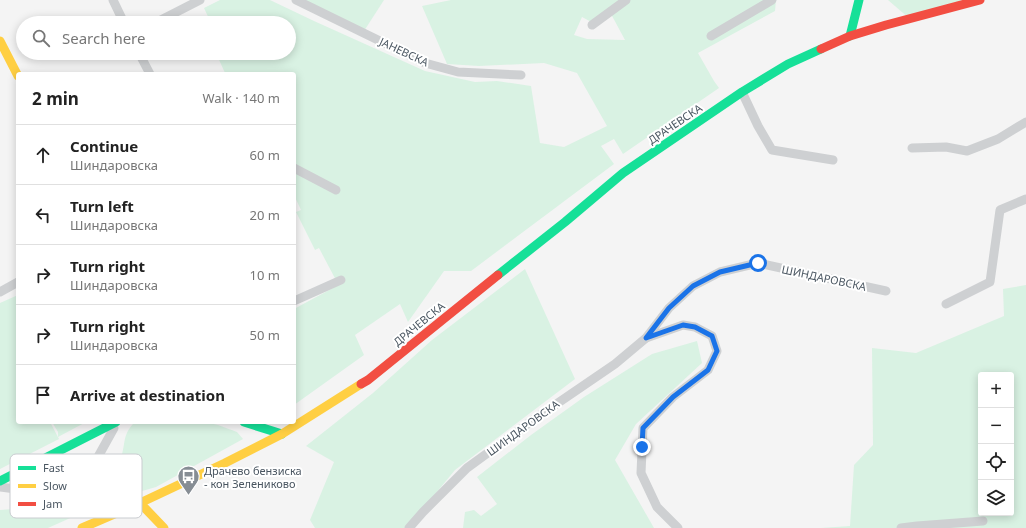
<!DOCTYPE html>
<meta charset="utf-8">
<style>
body{margin:0;font-family:"Noto Sans",sans-serif;background:#f2f2f2;color:#222}
.controls{position:absolute;right:12px;bottom:12px;display:grid;overflow:hidden;border-radius:4px;box-shadow:0 2px 10px #0003}
.controls button{width:36px;height:36px;display:grid;place-items:center;padding:0;border:0;border-bottom:1px solid #e0e0e0;background:#fff;color:#222;font:20px sans-serif}
.stop{position:absolute;width:12px;height:12px;margin:-9px;border:3px solid #1a73e8;border-radius:50%;background:#fff}
.stop.end{background:#1a73e8;border-color:#fff;box-shadow:0 1px 4px #0008}
.list{margin:0;padding:0;list-style:none}
h2{display:flex;justify-content:space-between;align-items:center;height:52px;margin:0;padding:0 16px;font-size:17px}
h2 small{font-size:13px;font-weight:400;color:#767676}
.list li{display:grid;grid-template-columns:26px 1fr auto;gap:12px;align-items:center;box-sizing:border-box;height:60px;padding:0 16px;border-top:1px solid #e0e0e0}
.list b{display:block;font-size:15px;white-space:nowrap}
.list p{margin:0;font-size:13px;white-space:nowrap;color:#767676}
.list em{font-size:13px;font-style:normal;color:#767676}
.icon{flex:none;width:22px;height:22px;fill:none;stroke:currentColor;stroke-width:2;stroke-linecap:round;stroke-linejoin:round}
.map{position:relative;flex:none;width:1026px;height:528px;overflow:hidden}
.search{position:absolute;background:#fff;box-shadow:0 2px 10px #0003;left:16px;top:16px;width:280px;height:44px;display:flex;align-items:center;gap:10px;box-sizing:border-box;padding:0 14px;border-radius:22px;color:#767676;font-size:15px}
.panel{position:absolute;background:#fff;box-shadow:0 2px 10px #0003;left:16px;top:72px;width:280px;height:352px;border-radius:4px}
.map>svg:first-child{display:block}
</style>
<div class="map">
<svg width="1026" height="528" viewBox="0 0 1026 528">
<rect width="100%" height="100%" fill="#f4f4f4"/>
<g fill="#d9f2e3" fill-rule="evenodd">
<path d="M220 0H270L314 21 425 71 475 82 497 81 531 86 540 143 564 147 607 126 577 73 544 63 479 66 447 64 422 6 451 0H776L775 11 698 53 714 81 719 88 623 154 614 139 601 146 614 164 471 271H444L408 322 400 304 355 335 364 355 294 405V309L333 288 338 284 319 248 315 250 296 212 301 210 294 195V74H245V72L225 73 216 53H289V23H211L204 8ZM611 14 625 40 587 39 574 35 582 17 595 24Z"/>
<path d="M307 0H384L364 31 306 1Z"/>
<path d="M888 0H980L910 19Z"/>
<path d="M525 269 575 379 455 470 407 528H315L310 520 334 462 306 446 373 393 432 340Z"/>
<path d="M1026 285V528H821L850 526 854 465 873 445 872 348 916 353 1004 316 1003 289ZM981 375H1011V513H981Z"/>
<path d="M18 295V422H50L59 439 0 469V378L2 377 0 378V303Z"/>
<path d="M697 341 702 363 636 424 615 460 654 528H463L465 512 474 510 481 516 497 504 477 477 531 435 584 397 652 354Z"/>
<path d="M52 422H86L58 437V432Z"/>
<path d="M135 422H206L218 425 237 432 243 439 156 487 104 502 92 477 121 458C126 442 122 435 135 422Z"/>
<path d="M67 494 77 515 48 528H0V510L27 508Z"/>
</g>
<g fill="none" stroke-linecap="round" stroke-linejoin="round">
<g stroke="#ced0d2" stroke-width="9">
<path d="M113 0 124 23"/>
<path d="M296 0 425 63 458 72 521 75"/>
<path d="M155 23 200 0"/>
<path d="M592 25 626 0"/>
<path d="M711 36 772 0"/>
<path d="M139 53 150 74"/>
<path d="M742 92 758 126 772 150 833 160"/>
<path d="M912 148 946 147 967 151 998 139 1026 122"/>
<path d="M294 168 336 190"/>
<path d="M0 292 18 282"/>
<path d="M294 301 341 280"/>
<path d="M946 304 990 282 1000 210 1026 199"/>
<path d="M646 338 683 325 695 327 712 336 717 351 708 370 673 397 643 428 641 473 657 507 678 528"/>
<path d="M87 467 94 464 114 428"/>
<path d="M0 487 38 492 61 481"/>
<path d="M409 528 423 512 467 468 533 420 615 364 646 338 669 308 693 286 720 272 758 263 886 291"/>
<path d="M901 528 917 526 983 521"/>
</g>
<g stroke="#16e098" stroke-width="9">
<path d="M850 36 859 0"/>
<path d="M498 275 565 222 623 173 742 92 788 64 821 49"/>
<path d="M244 422 282 434"/>
<path d="M0 481 116 422"/>
</g>
<g stroke="#ffcf43" stroke-width="9">
<path d="M0 41 18 76"/>
<path d="M140 503 164 528"/>
<path d="M82 528 140 503 225 463 282 434 361 384"/>
</g>
<g stroke="#f24e42" stroke-width="9">
<path d="M821 49 850 36 886 25 980 0"/>
<path d="M361 384 368 380 498 275"/>
</g>
</g>
<g fill="none" stroke-linecap="round" stroke-linejoin="round">
<path stroke="#1a73e8" stroke-width="5" d="M642 447 643 428 673 397 708 370 717 351 712 336 695 327 683 325 646 338 669 308 693 286 720 272 758 263"/>
</g>
<defs>
<symbol id="bus-pin" viewBox="-11 -11 22 30"><path d="M0 17L-7.5 6A9.5 9.5 0 1 1 7.5 6Z" fill="#868d94" stroke="#fff"/><path d="M-5-6H5V4H4V6H2V4H-2V6H-4V4H-5ZM-3.5-4V0h7V-4ZM-3.5 1.2v1.5H-2V1.2ZM2 1.2v1.5H3.5V1.2Z" fill="#fff"/></symbol>
</defs>
<g fill-rule="evenodd">
<use href="#bus-pin" x="176" y="464" width="25" height="34"/>
</g>
<g text-anchor="middle" stroke-width="4" stroke-linejoin="round" paint-order="stroke">
<g font-size="11" fill="#4a5661" stroke="#fff">
<text transform="translate(404 52) rotate(25)" y="4">ЈАНЕВСКА</text>
<text transform="translate(675 124) rotate(-34)" y="4">ДРАЧЕВСКА</text>
<text transform="translate(824 278) rotate(12)" y="4">ШИНДАРОВСКА</text>
<text transform="translate(419 324) rotate(-39)" y="4">ДРАЧЕВСКА</text>
<text transform="translate(523 428) rotate(-36)" y="4">ШИНДАРОВСКА</text>
</g>
<g font-size="11" fill="#4a5661" stroke="#fff" text-anchor="start">
<text x="204" y="475">Драчево бензиска<tspan x="204" dy="13">- кон Зелениково</tspan></text>
</g>
</g>
<rect x="10" y="454" width="132" height="64" rx="6" fill="#fff" stroke="#c9ccd0" stroke-width="1"/>
<rect x="18" y="466" width="18" height="4" fill="#16e098"/>
<rect x="18" y="484" width="18" height="4" fill="#ffcf43"/>
<rect x="18" y="502" width="18" height="4" fill="#f24e42"/>
<g font-size="11" fill="#4a5661">
<text x="43" y="472">Fast</text>
<text x="43" y="490">Slow</text>
<text x="43" y="508">Jam</text>
</g>
</svg>
<div class="controls">
<button>+</button>
<button>−</button>
<button><svg class="icon" aria-label="locate" viewBox="0 0 24 24"><circle cx="12" cy="12" r="6"/><path d="M12 2v4M12 18v4M2 12h4M18 12h4"/></svg></button>
<button><svg class="icon" aria-label="layers" viewBox="0 0 24 24"><path d="M12 4l9 5-9 5-9-5zM3 14l9 5 9-5"/></svg></button>
</div>
<div class="stop" style="left:758px;top:263px"></div>
<div class="stop end" style="left:642px;top:447px"></div>
<div class="search"><svg class="icon" aria-label="search" viewBox="0 0 24 24"><circle cx="10" cy="10" r="6"/><path d="M15 15l6 6"/></svg>Search here</div>
<section class="panel">
<h2>2 min<small>Walk · 140 m</small></h2>
<ul class="list">
<li><svg class="icon" aria-label="ahead" viewBox="0 0 24 24"><path d="M12 20V5M6 11l6-6 6 6"/></svg><div><b>Continue</b><p>Шиндаровска</p></div><em>60 m</em></li>
<li><svg class="icon" aria-label="left" viewBox="0 0 24 24"><path d="M17 20v-9H6M10 6l-5 5 5 5"/></svg><div><b>Turn left</b><p>Шиндаровска</p></div><em>20 m</em></li>
<li><svg class="icon" aria-label="right" viewBox="0 0 24 24"><path d="M7 20v-9h11M14 6l5 5-5 5"/></svg><div><b>Turn right</b><p>Шиндаровска</p></div><em>10 m</em></li>
<li><svg class="icon" aria-label="right" viewBox="0 0 24 24"><path d="M7 20v-9h11M14 6l5 5-5 5"/></svg><div><b>Turn right</b><p>Шиндаровска</p></div><em>50 m</em></li>
<li><svg class="icon" aria-label="arrive" viewBox="0 0 24 24"><path d="M6 21V4h12l-3 4 3 4H6"/></svg><div><b>Arrive at destination</b></div></li>
</ul>
</section>
</div>
